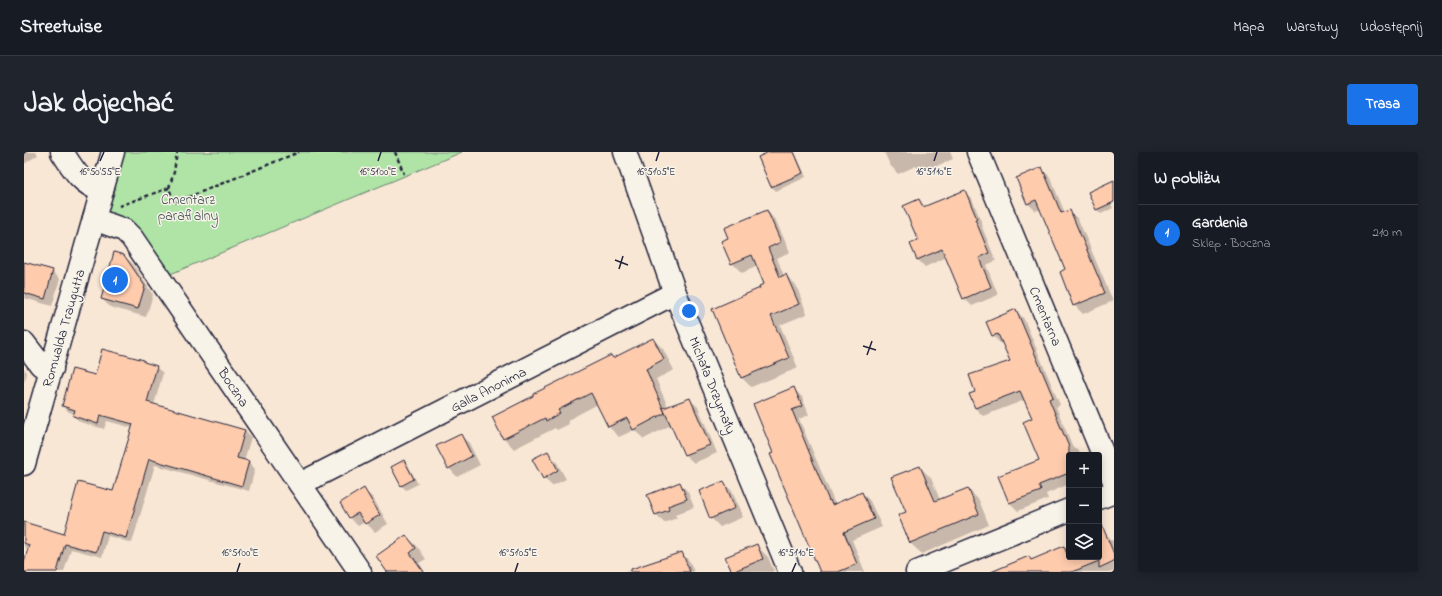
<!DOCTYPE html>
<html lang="pl">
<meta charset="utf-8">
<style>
body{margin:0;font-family:"Indie Flower",sans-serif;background:#20242c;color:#f1f3f6}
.controls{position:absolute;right:12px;bottom:12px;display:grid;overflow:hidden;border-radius:4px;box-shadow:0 2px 10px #0003}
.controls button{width:36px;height:36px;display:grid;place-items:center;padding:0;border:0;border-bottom:1px solid #363941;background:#171b24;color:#f1f3f6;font:20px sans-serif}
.you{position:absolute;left:665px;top:159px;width:14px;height:14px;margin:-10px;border:3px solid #fff;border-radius:50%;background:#1a73e8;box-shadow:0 0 0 6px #1a73e833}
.badge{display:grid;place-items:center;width:26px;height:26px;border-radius:50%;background:#1a73e8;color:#fff;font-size:13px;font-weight:700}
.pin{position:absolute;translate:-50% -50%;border:2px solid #fff;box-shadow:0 1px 4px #0006}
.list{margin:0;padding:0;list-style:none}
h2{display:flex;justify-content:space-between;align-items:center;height:52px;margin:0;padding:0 16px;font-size:17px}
h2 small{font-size:13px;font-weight:400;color:#9ea1a6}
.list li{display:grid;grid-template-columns:26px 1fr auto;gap:12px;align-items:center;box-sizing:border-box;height:56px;padding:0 16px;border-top:1px solid #363941}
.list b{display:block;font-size:15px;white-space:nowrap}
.list p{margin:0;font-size:13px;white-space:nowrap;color:#9ea1a6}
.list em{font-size:13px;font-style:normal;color:#9ea1a6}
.icon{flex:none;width:22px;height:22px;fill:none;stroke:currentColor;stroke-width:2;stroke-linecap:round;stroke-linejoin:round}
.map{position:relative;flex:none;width:1090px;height:420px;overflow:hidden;border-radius:4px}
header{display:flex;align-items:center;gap:24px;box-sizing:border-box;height:56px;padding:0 20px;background:#171b24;border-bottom:1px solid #363941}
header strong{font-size:19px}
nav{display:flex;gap:22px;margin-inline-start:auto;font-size:14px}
.intro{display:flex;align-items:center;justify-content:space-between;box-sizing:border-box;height:96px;padding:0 24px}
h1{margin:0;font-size:28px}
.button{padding:10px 18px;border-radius:4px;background:#1a73e8;color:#fff;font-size:14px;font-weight:700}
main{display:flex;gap:24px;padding:0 24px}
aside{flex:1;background:#171b24;border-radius:4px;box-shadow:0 2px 10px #0003}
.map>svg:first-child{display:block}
</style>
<header>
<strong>Streetwise</strong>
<nav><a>Mapa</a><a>Warstwy</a><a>Udostępnij</a></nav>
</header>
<div class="intro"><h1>Jak dojechać</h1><a class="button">Trasa</a></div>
<main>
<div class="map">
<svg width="1090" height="420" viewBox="0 0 1090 420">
<rect width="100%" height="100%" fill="#f9e7d6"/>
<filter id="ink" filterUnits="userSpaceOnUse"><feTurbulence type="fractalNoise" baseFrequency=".025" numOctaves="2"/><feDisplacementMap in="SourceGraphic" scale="8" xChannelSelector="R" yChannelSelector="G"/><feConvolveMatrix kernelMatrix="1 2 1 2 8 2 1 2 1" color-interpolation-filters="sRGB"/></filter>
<g filter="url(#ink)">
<path fill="#afe4a6" stroke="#688370" d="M101 0H438L144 123 103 65 94 68 81 64Z"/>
<g fill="#0003">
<path d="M0 0H12L14 3 0 12Z"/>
<path d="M747 0H771L782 25 752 39 748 35 735 5Z"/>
<path d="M860 0H926L929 7 898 20 892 14 874 22 866 13Z"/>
<path d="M1018 17 1026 25 1041 61 1045 59 1054 67 1089 149 1059 162 1050 153 1043 118 1017 57 1012 59 1003 51Z"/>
<path d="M940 39 948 47 959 74 958 75 972 109 962 113 974 143 948 154 940 146 923 105 901 115 894 108 895 48 902 55Z"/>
<path d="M1081 39 1089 56 1077 62 1073 58Z"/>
<path d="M743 59 752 69 766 100 753 106 760 124 762 123 772 133 783 162 756 173 774 216 727 235 717 225 737 137 741 132 734 114 718 121 708 111 706 86Z"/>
<path d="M100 104 109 112 129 143 122 165 86 155 78 147Z"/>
<path d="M0 111 28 119 36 127 28 154 0 146Z"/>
<path d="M992 158 1000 167 1036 253 1032 255 1048 293 1055 299 1056 303H1045V332L1022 342 1024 347 994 359 986 351 1016 308 1009 267 1001 248 959 264 951 256 952 241 987 210 979 191 977 192 969 184 963 170Z"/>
<path d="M629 187 639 197 650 218 632 227 644 255 665 247 674 255 693 301 670 311 661 303 647 273 620 287 610 278 595 285 585 275 574 252 544 268 545 272 533 278 531 276 490 297 480 286 590 207Z"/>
<path d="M120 209 122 212 132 215 139 221 130 253 221 278 227 285 220 309 225 310 231 317 225 339 131 313 108 391 84 384 78 405 47 397 40 420H0V414L5 397 0 395V371L41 383 90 341 109 276 83 269 80 277 56 270 50 264 51 262 45 260 39 254 71 224Z"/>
<path d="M0 216 3 221 0 231Z"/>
<path d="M770 237 778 245 785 263 775 267 811 352 838 341 846 349 858 375 828 388 841 420H797L750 301Z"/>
<path d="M436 283 445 291 456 313 433 325 425 316Z"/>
<path d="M524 300 532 309 542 327 528 334 520 326Z"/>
<path d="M380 309 384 313 394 332 382 338 378 334 368 315Z"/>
<path d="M896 315 907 326 916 348 944 337 955 348 965 373 898 402 886 391 875 364 883 361Z"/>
<path d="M699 330 708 339 719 365 696 375 687 366Z"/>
<path d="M656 331 664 340 670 355 651 363 653 366 640 371 632 362Z"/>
<path d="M340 338 349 346 364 372 351 380 341 370 334 374 326 366 317 351Z"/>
<path d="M1080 380 1090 390V420H967L1005 405 1009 409 1045 394V405H1075V382Z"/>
<path d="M382 384 393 394 402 407 395 411 401 420H363Z"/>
<path d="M733 394 744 405 750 419 747 420H709L703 406Z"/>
<path d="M658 401 666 410 670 420H601Z"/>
</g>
<g fill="#fecbad" stroke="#22223b">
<path d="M745 0H770L779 21 747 35 734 5Z"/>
<path d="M1018 15 1037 61 1046 58 1081 141 1049 154 1036 120 1041 117 1012 48 1003 52 992 26Z"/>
<path d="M1090 28V50L1072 58 1064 40Z"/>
<path d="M941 38 953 67H951L965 101 955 106 967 135 939 147 918 97 893 108 886 92 894 88 879 54 895 47 899 55Z"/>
<path d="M743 58 757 90 744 96 756 125 762 122 775 152 747 164 765 206 717 226 688 157 736 136 735 134 740 132 728 103 707 112 697 89 704 86 700 76Z"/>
<path d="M90 100 100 103 121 134 114 157 77 147Z"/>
<path d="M0 110 29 118 21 147 0 141Z"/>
<path d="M992 157 1029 245 1025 247 1045 295V321L1015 333 1017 339 985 351 974 324 1015 308 999 270 1008 266 996 239 951 256 945 242 951 240 945 223 986 209 974 182 968 184 962 170Z"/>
<path d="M629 186 640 207 622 217 641 261 609 278 603 266 584 275 567 241 534 258 536 261 522 269 521 266 479 287 468 265 509 244V242L587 203 589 206Z"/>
<path d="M78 197 120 208V210L133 214 123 250 221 278 213 306 225 309 218 334 125 307 102 386 78 379 72 400 41 392 33 420H0V410L5 393 0 391V370L40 382 54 330 89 339 109 272 76 263 74 272 49 264 51 258 38 254 48 217 71 223Z"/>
<path d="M770 235 778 254 768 258 805 349 806 348 808 353 838 340 850 367 820 380 833 412 814 420H796L746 302 749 301 729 252Z"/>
<path d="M666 246 686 293 660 303 639 256Z"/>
<path d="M437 282 448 304 424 317 412 294Z"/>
<path d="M524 299 534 318 519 327 508 307Z"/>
<path d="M380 308 390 327 377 334 367 315Z"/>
<path d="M896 314 911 349 944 336 955 362 886 391 874 363 882 360 867 325Z"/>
<path d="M700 329 711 356 686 367 675 339Z"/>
<path d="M656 330 663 347 644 354 645 358 631 363 623 343Z"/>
<path d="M340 336 356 363 341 372 334 361 325 366 316 351Z"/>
<path d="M1075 366 1090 402V409L1075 416V409L1048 420H967L1005 404 1007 408 1040 394 1044 405H1075Z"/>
<path d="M382 383 392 396 386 401 400 420H363L352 404Z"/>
<path d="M733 392 739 407 708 420 701 405Z"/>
<path d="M658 400 666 420H607V417Z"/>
</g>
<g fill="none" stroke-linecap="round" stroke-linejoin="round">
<defs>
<g id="minor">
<path d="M38 0C50 18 56 31 78 39"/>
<path d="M601 0 651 141 766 420"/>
<path d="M954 0 1090 329"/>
<path d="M70 67 100 78 108 86 336 420"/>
<path d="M0 191 17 213 28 217"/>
<path d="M0 312 89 0"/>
<path d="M276 332 651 141"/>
<path d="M1075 346 1090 340"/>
<path d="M893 420 1045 358"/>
</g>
</defs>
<use href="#minor" stroke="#22223b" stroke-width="25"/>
<g stroke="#22223b" stroke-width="2.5" stroke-dasharray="4 3" stroke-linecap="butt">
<path d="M371 0 380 22"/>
<path d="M145 36 150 20 153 0"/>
<path d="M95 54 145 36 150 51 275 0"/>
</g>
<use href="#minor" stroke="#f7f3e8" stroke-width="22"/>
</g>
</g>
<path fill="none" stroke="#22223b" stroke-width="1.5" d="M76 9 80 0M354 9 357 0M632 9 635 0M910 9 913 0M591 108 604 113M595 117 599 104M839 194 852 198M843 203 848 189M213 420 216 411M491 420 494 411M768 420 772 411"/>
<g text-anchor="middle" stroke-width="3" stroke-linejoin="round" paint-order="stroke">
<g font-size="14" fill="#455256" stroke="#f7f3e8">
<text x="164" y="52">Cmentarz<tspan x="164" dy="16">parafialny</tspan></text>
</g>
<g font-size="14" fill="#22223b" stroke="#f7f3e8">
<text transform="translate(1022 164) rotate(67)" y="5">Cmentarna</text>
<text transform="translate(39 176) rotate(-74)" y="5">Romualda Traugutta</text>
<text transform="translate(689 233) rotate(68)" y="5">Michała Drzymały</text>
<text transform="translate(210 235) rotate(56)" y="5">Boczna</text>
<text transform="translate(464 237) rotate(-27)" y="5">Galla Anonima</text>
</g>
</g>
<g font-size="10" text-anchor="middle" fill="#22223b" stroke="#f7f3e8" stroke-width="3" stroke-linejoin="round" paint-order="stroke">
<text x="76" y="23">16°50'55"E</text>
<text x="354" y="23">16°51'00"E</text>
<text x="632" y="23">16°51'05"E</text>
<text x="910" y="23">16°51'10"E</text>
<text x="216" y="404">16°51'00"E</text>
<text x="494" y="404">16°51'05"E</text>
<text x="772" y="404">16°51'10"E</text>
</g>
</svg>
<div class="controls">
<button>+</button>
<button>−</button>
<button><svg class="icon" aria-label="layers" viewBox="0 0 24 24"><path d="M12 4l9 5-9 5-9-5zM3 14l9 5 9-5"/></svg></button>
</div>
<div class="you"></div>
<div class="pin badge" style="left:91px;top:128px">1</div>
</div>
<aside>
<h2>W pobliżu<small></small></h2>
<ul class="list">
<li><span class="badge">1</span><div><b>Gardenia</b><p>Sklep · Boczna</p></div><em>210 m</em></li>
</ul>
</aside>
</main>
